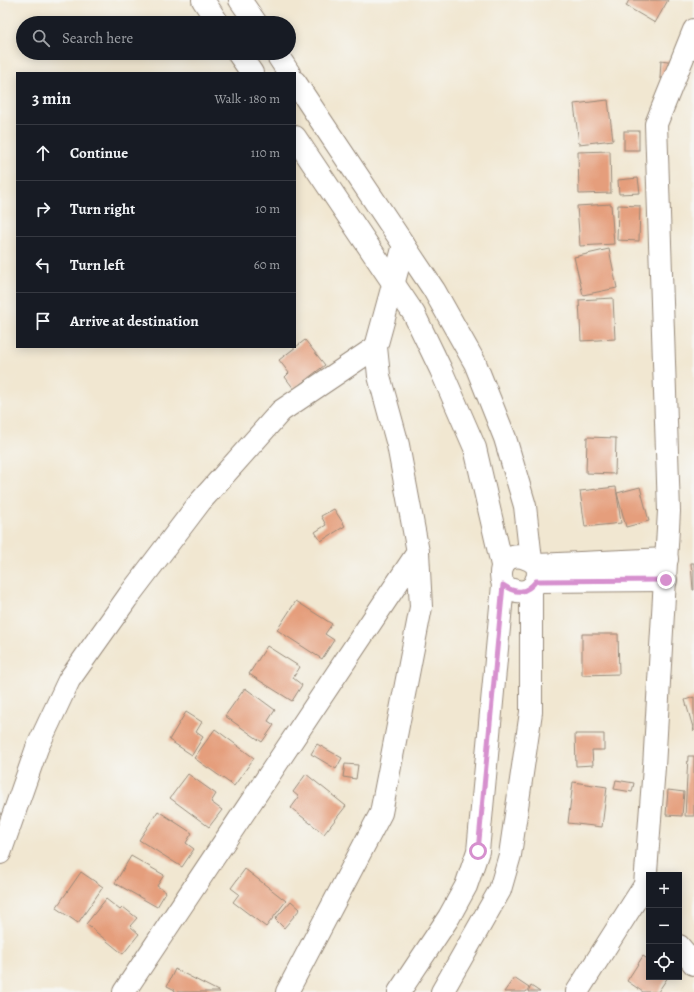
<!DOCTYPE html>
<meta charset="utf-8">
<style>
body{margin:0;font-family:Alegreya,serif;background:#20242c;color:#f1f3f6}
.controls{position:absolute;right:12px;bottom:12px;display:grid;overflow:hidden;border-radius:0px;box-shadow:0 2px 10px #0003}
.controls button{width:36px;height:36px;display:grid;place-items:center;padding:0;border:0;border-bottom:1px solid #363941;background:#171b24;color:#f1f3f6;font:20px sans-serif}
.stop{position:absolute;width:12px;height:12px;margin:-9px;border:3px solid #d690ce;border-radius:50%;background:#fff}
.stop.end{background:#d690ce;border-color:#fff;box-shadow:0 1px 4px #0008}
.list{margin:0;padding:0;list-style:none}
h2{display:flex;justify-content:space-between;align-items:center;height:52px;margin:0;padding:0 16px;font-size:17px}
h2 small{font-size:13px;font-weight:400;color:#9ea1a6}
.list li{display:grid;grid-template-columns:26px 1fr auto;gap:12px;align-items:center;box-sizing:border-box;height:56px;padding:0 16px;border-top:1px solid #363941}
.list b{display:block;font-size:15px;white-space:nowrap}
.list em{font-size:13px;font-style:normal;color:#9ea1a6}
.icon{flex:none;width:22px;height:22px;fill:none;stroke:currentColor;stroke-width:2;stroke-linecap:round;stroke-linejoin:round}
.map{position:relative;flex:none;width:694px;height:992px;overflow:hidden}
.search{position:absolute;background:#171b24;box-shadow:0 2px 10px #0003;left:16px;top:16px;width:280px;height:44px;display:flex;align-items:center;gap:10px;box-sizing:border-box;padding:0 14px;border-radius:22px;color:#9ea1a6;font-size:15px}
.panel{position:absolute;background:#171b24;box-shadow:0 2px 10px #0003;left:16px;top:72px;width:280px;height:276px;border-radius:0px}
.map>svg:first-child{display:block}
</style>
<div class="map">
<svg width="694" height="992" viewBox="0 0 694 992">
<rect width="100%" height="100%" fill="#f6f6f2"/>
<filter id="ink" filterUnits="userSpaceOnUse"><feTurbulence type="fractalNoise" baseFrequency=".025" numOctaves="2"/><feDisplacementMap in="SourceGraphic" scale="8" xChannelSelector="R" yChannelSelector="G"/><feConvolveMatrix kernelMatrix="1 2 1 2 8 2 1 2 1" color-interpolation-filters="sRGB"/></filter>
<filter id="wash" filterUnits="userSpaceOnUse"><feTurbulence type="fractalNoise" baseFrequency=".012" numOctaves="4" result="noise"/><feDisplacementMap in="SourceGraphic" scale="16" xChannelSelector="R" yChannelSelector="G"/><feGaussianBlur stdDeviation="0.9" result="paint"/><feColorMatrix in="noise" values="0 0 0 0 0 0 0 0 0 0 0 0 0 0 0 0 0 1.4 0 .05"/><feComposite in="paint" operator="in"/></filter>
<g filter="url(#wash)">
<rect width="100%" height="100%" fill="#f1e7d1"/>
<g id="blocks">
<g fill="#e59e7b">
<path d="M629 0H668L655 23 626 6Z"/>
<path d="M661 60 674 62 672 79 660 78Z"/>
<path d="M608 100 613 140 579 144 574 104Z"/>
<rect x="624" y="131" width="15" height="19"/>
<path d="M610 151 611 193 579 194 578 152Z"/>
<path d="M638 178 640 193 619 194 618 180Z"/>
<path d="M611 204 614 244 580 246 577 206Z"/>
<path d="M618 205 640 206 639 241 617 240Z"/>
<path d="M609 249 617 288 583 295 574 257Z"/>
<path d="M613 298 615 339 581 341 579 300Z"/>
<path d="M305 340 325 365 294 389 285 377 289 373 279 360Z"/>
<path d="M587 437 616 438 615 474 586 473Z"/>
<path d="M616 487 621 523 585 527 580 491Z"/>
<path d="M640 487 649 521 626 527 617 493Z"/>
<path d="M334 509 345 526 321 541 315 532 326 525 321 516Z"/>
<path d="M691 563H694V590H693Z"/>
<path d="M296 601 332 624 325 634 334 640 322 659 277 630Z"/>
<path d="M582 634H618L619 674 582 675Z"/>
<path d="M267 646 300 667 293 678 302 685 292 701 249 674Z"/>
<path d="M245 688 275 710 268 721 274 725 262 742 225 716Z"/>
<path d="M694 697V731L685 700Z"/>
<path d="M186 712 202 722 196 732 203 737 192 755 169 740Z"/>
<path d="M215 729 254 758 234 786 194 758Z"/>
<path d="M575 734H604V750H592L593 765 576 766Z"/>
<path d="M317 744 342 758 336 769 311 754Z"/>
<path d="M688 756H694V816H685Z"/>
<path d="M345 764 358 765 356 779 343 777Z"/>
<path d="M188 774 216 794 211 802 222 810 209 827 170 798Z"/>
<path d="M306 774 346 806 324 834 291 808 299 797 293 792Z"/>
<path d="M616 780 634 783 632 792 614 789Z"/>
<path d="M573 782 607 787 602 827 568 823Z"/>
<path d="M668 790 684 792 682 816 666 815Z"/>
<path d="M158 811 192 833 186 843 194 849 182 867 139 840Z"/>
<path d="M131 856 164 875 157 886 166 892 157 907 115 883Z"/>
<path d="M245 869 286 901 266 927 233 902 239 894 231 888Z"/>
<path d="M81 872 103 887 78 923 56 908Z"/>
<path d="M106 899 120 910 123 907 137 918 130 926 139 934 123 954 86 924Z"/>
<path d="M291 901 300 909 284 928 275 919Z"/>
<path d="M643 956 649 960V977H668L658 992H643L627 981Z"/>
<path d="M175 969 220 992H174L175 990 167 986Z"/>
<path d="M514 978 529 988 526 992H504Z"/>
<path d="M531 986 540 992H528Z"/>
</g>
</g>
</g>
<g filter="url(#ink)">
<use href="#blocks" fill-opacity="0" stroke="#968878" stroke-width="1"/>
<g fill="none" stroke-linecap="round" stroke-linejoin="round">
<defs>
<g id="minor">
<path d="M203 0 218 23"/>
<path d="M240 0 256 23"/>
<path d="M238 53 252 73"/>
<path d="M276 53 289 73"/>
<path d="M295 82 434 290 475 363 505 438 525 506 531 560"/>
<path d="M295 137 414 314 441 370 475 448 502 565"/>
<path d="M537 565 667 559"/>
<path d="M536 581 666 580"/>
<path d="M0 853 37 748 69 680 130 594 200 502 281 411 376 347"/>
<path d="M679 946 694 964"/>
<path d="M124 992 418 552"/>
<path d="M287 992 381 813 421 607 418 552 398 445 379 376 376 347 404 245"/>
<path d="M399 992 449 917 466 886 478 851 503 585C494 559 517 547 537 565 542 589 523 599 503 585"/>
<path d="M442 992 500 890 510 855 531 712V588"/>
<path d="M577 992 645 885 654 767 669 511 656 124 694 30"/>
</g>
</defs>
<use href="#minor" stroke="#968878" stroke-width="24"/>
<use href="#minor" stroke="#fff" stroke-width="22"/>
</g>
</g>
<g fill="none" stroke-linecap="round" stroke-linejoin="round" filter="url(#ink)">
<path stroke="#d690ce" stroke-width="5" d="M478 851 503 585C516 594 526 594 536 581L666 580"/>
</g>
</svg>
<div class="controls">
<button>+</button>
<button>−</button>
<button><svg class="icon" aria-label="locate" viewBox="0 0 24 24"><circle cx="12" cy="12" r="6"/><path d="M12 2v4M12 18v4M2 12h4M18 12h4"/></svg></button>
</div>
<div class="stop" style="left:478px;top:851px"></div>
<div class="stop end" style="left:666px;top:580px"></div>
<div class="search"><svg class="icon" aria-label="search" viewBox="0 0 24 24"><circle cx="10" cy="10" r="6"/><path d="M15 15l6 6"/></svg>Search here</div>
<section class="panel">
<h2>3 min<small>Walk · 180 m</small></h2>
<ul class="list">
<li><svg class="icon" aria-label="ahead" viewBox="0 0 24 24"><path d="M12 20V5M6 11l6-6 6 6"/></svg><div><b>Continue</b></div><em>110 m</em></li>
<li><svg class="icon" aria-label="right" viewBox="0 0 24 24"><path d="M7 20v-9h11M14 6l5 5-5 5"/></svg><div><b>Turn right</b></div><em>10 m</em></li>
<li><svg class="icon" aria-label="left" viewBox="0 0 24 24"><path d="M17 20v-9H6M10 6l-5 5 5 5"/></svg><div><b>Turn left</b></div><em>60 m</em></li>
<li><svg class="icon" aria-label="arrive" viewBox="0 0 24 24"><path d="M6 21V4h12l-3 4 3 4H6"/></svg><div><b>Arrive at destination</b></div></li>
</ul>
</section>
</div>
